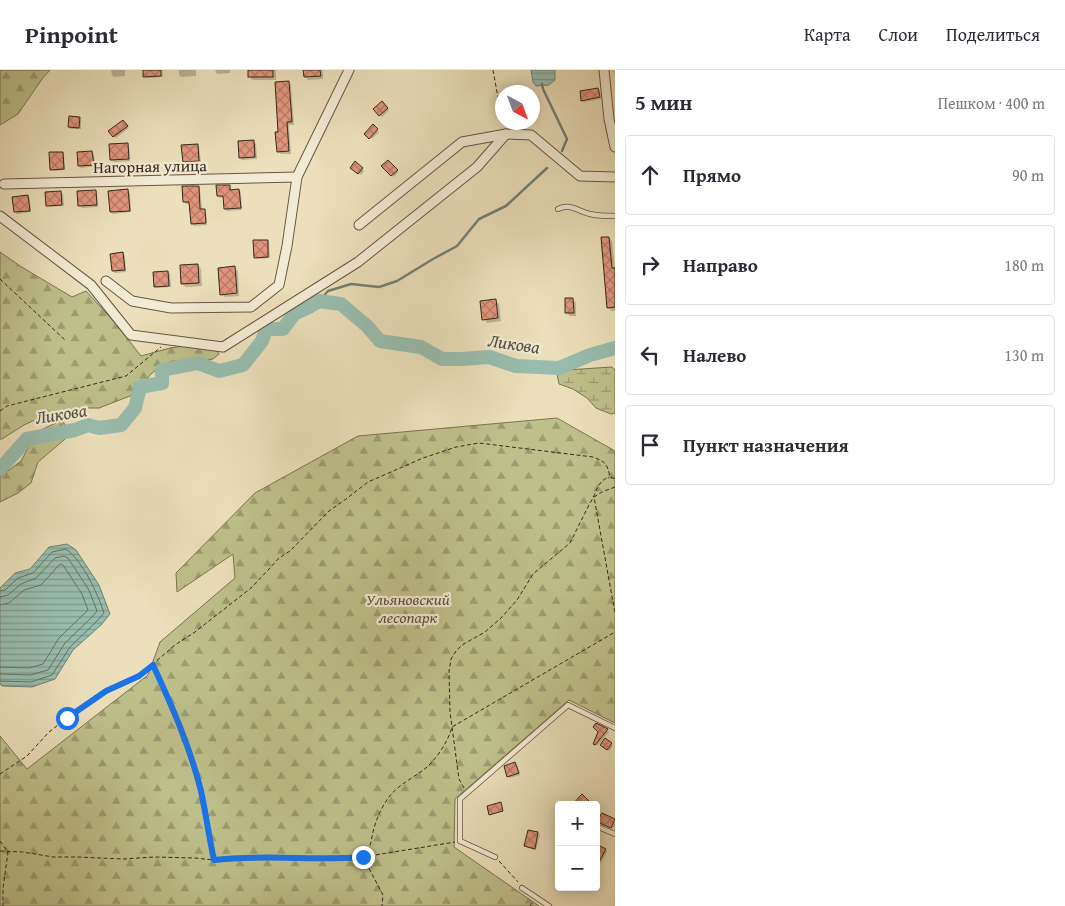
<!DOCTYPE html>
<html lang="ru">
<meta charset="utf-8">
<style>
body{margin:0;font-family:"Gentium Book Plus",serif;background:#f7f7f7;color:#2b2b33}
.controls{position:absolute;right:15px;bottom:15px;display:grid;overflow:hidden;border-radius:5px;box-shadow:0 2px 12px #0003}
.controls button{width:45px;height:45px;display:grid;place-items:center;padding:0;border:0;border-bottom:1px solid #e1e1e2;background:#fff;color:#2b2b33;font:25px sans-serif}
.compass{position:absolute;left:495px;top:15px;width:45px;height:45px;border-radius:50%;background:#fff;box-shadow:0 2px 12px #0003;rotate:139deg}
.stop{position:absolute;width:15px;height:15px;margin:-11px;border:4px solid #1a73e8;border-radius:50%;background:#fff}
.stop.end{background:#1a73e8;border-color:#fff;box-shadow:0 1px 5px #0008}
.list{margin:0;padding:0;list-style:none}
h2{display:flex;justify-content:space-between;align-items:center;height:65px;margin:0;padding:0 20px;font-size:21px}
h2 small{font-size:16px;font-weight:400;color:#7c7c81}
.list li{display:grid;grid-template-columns:32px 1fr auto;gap:15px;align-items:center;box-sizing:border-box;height:80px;margin:0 10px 10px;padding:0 10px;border:1px solid #e1e1e2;border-radius:5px}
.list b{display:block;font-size:19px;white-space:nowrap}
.list em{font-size:16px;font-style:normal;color:#7c7c81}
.icon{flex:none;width:28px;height:28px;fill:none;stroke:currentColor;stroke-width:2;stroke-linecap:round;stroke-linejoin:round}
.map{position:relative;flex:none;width:615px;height:836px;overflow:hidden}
header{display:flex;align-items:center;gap:30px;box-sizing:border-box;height:70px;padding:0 25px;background:#fff;border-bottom:1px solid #e1e1e2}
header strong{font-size:24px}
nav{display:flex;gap:28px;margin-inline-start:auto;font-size:18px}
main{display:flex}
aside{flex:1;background:#fff}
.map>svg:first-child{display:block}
</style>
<header>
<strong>Pinpoint</strong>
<nav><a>Карта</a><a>Слои</a><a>Поделиться</a></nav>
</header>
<main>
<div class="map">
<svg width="615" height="836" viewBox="0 0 615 836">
<defs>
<pattern id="forest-firs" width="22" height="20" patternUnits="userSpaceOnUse" patternTransform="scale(1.25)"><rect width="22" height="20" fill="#bec08b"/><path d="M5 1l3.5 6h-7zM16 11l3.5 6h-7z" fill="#9b9c71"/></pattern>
<pattern id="wetland-marsh" width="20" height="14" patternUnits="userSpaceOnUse" patternTransform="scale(1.25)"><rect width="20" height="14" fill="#bec08b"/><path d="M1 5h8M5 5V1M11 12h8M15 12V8" fill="none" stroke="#9b9c71"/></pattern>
<pattern id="water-rules" width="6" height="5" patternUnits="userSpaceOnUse" patternTransform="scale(1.25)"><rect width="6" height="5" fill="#98bdaf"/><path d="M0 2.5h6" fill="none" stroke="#7d9a8e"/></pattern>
<pattern id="building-cross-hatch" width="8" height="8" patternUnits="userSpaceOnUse" patternTransform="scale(1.25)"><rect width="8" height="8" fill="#e1957d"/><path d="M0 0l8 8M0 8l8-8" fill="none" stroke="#b77a66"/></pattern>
</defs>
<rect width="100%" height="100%" fill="#ebe0bb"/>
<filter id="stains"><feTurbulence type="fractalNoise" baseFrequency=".004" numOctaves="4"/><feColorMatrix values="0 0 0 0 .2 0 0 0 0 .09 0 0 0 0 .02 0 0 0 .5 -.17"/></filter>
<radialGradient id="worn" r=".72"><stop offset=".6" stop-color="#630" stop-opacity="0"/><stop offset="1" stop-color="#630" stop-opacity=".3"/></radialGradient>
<g fill="url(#forest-firs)" stroke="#7c7452">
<path d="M0 0H50L42 9 18 44 0 55Z"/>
<path d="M0 182 20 196 72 227 86 221 116 254 141 286 170 278 185 276 216 279 219 284 213 289 190 292 172 291 161 296 151 304 135 324 99 338H85L62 343H50L24 355 2 369H0Z"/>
<path d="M557 348 615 381V653L569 630 455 729 454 777 539 836H0V666L27 699 148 605 160 572 235 508 233 484 177 522 176 503 255 423 358 366Z"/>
<path d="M62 350 71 364 38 392 31 413 18 423 0 432V407L21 391 29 376 43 359Z"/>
</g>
<path fill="url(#wetland-marsh)" stroke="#7c7452" d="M612 297 615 300V343L611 344 596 338 587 328 573 319 559 314 557 304 566 300Z"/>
<g fill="url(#water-rules)" stroke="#728173">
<path d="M531 0H555V10L549 15 536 16 533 12Z"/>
<path d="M67 474 76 480 99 515 110 544 101 555 73 580 55 609 32 617 2 616 0 614V518L15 503 30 499 49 477Z"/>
</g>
<g fill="#0003">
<path d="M111 0H125V6L114 7 112 5Z"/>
<path d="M144 0H162L163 7 147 8 145 6Z"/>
<path d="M179 0H196V6L181 7 179 5Z"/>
<path d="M215 0H230V3L217 4Z"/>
<path d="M249 0H276V10H253L249 7Z"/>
<path d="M304 0H323V9L308 10 305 6Z"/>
<path d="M288 12 291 15 294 55H289L291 84H281L278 81 280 63Z"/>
<path d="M598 19 600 21 601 29 584 32 582 30Z"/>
<path d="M382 33 389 40 382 47 375 39Z"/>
<path d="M79 48 81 50V59H71L69 57Z"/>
<path d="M125 53 129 58 116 68 114 66Z"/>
<path d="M373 56 379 62 372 69 366 63Z"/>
<path d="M254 72 256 74 257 89 242 90 240 88Z"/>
<path d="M127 74 129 76 130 91 114 92 112 90Z"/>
<path d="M197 75 199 77 201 92 186 93 184 91Z"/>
<path d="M92 82 94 84 95 96 81 98 79 96Z"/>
<path d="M62 83 64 85 65 100 54 101 52 99Z"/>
<path d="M388 92 398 102 394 107 383 96Z"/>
<path d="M355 93 364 101 361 105 352 98Z"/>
<path d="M229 116 231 118 232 121 239 120 241 122 242 140 227 141 225 139 224 127 220 128 218 126Z"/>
<path d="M198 117 200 119 202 140H204L206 142 207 155 194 156 192 154 190 134H186L184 132Z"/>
<path d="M95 121 97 123 98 137 82 138 80 136 79 122Z"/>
<path d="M128 121 130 123 131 142 113 144 111 142Z"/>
<path d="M61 122 63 124 64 136 49 137 47 135Z"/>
<path d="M28 127 30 129 31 142 17 144 15 142Z"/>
<path d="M609 168 612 171 615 199V241H612L608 238Z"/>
<path d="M267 171 269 173 270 188 258 189 256 187Z"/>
<path d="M123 184 125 186 126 202 115 203 113 201Z"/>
<path d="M198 195 201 199 202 216 186 217 182 214Z"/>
<path d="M234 198 238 201 239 226 225 227 221 224Z"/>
<path d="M168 202 170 204 171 217 157 218 155 216Z"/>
<path d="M573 229 576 233V246H570L567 243Z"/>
<path d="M496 231 499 234 501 251 487 253 484 249Z"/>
<path d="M607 660 609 662 597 676 595 674 600 662Z"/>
<path d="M611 674 613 676 609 681 604 677Z"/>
<path d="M515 693 517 695 520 705 510 708 508 706Z"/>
<path d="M614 750 615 755 614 758 599 752Z"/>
<path d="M529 761 538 763 540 765 536 780 528 778 526 776Z"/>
<path d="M605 780 607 782 601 793 596 790Z"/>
</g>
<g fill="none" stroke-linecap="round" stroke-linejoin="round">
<g stroke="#687264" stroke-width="1">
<path d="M0 521 5 520 18 508 33 503 52 482 66 479C82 490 98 524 104 543L97 551 70 577 52 605 31 612 0 611"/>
<path d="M0 527 8 525 21 514 36 508 55 488 64 486 68 488 89 520 97 541 92 547 65 573 48 600 30 605 0 604"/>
<path d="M0 535 9 533 24 520 41 515 59 495 61 494 63 495 82 524 88 540 59 568 43 594 29 598 0 597"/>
</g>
<g stroke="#728173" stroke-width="2.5">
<path d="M542 14 543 19 567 69 562 81"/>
<path d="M319 231 328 221 351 214 379 217 397 211 433 189 457 176 479 149 506 136 547 98"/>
</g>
<path stroke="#98bdaf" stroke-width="14" d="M0 399 27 369 75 360 88 355 99 358 121 355 135 338 140 317 162 313V300L198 293 219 301 243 295 262 271 266 259H283L294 244 309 237 319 231 341 234 367 256 380 271 421 277 442 289H462L489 287 516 296 559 298 590 285 615 278"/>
</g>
<g fill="url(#building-cross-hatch)" stroke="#39281a">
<path d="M143 0H161V6L143 7Z"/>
<rect x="248" y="0" width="25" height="7"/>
<path d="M303 0H320L321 6 304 7Z"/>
<path d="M289 11 292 52H287L289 81 277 82 275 62H278L275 12Z"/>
<path d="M598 18 600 27 581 31 580 21Z"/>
<path d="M382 31 388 38 379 46 373 39Z"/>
<path d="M69 46 80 47 79 58 68 57Z"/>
<path d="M123 50 128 56 113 67 108 61Z"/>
<path d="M373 54 378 59 369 69 364 64Z"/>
<path d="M254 70 255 87 239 88 238 71Z"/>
<path d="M128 73 129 89 110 90 109 74Z"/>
<path d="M198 74 199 91 183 92 181 75Z"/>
<path d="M92 81 94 95 78 96 77 82Z"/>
<path d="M49 82H63L64 99 50 100Z"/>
<path d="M388 90 398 100 391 106 381 96Z"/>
<path d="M355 91 363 98 358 104 350 98Z"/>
<path d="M216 115H230V120L239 119 241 138 224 139 223 126H217Z"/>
<path d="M182 116H199L200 139H205L206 153 191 154 189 132H183Z"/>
<path d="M128 119 130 141 110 142 108 121Z"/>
<path d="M96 120 97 135 78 136 77 121Z"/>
<path d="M61 121 62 135 46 136 45 122Z"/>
<path d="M28 125 30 141 14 142 12 127Z"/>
<path d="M601 167H609L612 198H615V237L607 238Z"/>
<path d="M253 170H268V187L254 188Z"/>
<path d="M123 182 125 200 112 201 110 184Z"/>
<path d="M198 194 199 213 181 214 180 195Z"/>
<path d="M235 196 237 223 220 225 218 198Z"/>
<path d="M168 201 169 216 154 217 153 202Z"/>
<path d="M565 228H573L574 243H565Z"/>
<path d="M496 229 498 248 482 250 480 231Z"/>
<path d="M596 653 608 659 595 675 593 674 598 662 593 657Z"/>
<path d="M605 668 612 673 607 680 600 675Z"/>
<path d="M515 692 519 703 507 707 504 696Z"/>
<path d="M582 724 589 731 585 735H572Z"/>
<path d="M501 732 503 741 489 745 487 736Z"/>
<path d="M602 743 615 749 611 758 597 752Z"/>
<path d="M528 760 538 762 535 779 524 776Z"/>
<path d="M596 774 606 779 596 797Z"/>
</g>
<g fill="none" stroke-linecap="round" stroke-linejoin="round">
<defs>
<g id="lane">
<path d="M558 139C571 133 577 141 590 144 598 146 607 146 615 146"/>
<path d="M596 756 615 764"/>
<path d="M495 787 460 771V729L568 635 615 658"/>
<path d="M522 818 549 836"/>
</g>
<g id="street">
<path d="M604 0 609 49 615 77"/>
<path d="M4 114 297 107"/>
<path d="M0 146 91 215 131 265 223 277 358 192 477 97 506 64"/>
<path d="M359 155 462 72 506 64 531 65 580 106 615 107"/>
<path d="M106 211 132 231 171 238 251 237 279 215 287 176 297 107 349 0"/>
</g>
</defs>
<use href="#lane" stroke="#665642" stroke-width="6"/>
<use href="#street" stroke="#665642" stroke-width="11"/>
<g stroke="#39281a" stroke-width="1" stroke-dasharray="4 2.5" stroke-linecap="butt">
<path d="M493 0 502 49"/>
<path d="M0 209 65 270"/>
<path d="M0 341 7 336 126 306 161 277"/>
<path d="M615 417 602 422 594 427 615 543"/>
<path d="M153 595C172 636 190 678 201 721 206 743 209 766 214 789"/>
<path d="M0 704 27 686 49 662 67 648 106 621 139 606 175 575 195 562 251 518 270 498 279 488 290 481 329 441 346 429 368 412 423 388 456 377 479 373 593 387C606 392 607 394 610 407L615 409"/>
<path d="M464 718 459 709 450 642 449 601 451 589 456 581 462 575 485 562 501 548 517 530 533 504 570 473 590 433C597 423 596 412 609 407"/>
<path d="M0 771 8 782 3 818V836"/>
<path d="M0 781 23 782 53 787H78L123 789 154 787 195 788 214 790 234 788 282 787 342 789 363 787 455 772"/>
<path d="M363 787 383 825 382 836"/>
<path d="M364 787C372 778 371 766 375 755 378 745 383 735 389 727 397 716 411 709 422 701 435 692 448 672 452 657L615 562"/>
<path d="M499 791 518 812"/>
<path d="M530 836 533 832"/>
</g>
<use href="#lane" stroke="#f2ebd3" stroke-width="4.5"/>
<use href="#street" stroke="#f2ebd3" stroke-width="9"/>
</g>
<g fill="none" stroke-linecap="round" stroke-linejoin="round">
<path stroke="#1a73e8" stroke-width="6" d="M67 648 106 621 139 606 153 595C172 636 190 677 201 721 206 744 209 767 214 790 263 784 313 791 363 787"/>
</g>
<g text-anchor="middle" stroke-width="4.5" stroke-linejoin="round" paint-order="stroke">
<g font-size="16" fill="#39281a" stroke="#f2ebd3">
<text transform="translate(150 96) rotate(-1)" y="6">Нагорная улица</text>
</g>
<g font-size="16" font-style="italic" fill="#5a4e36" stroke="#f2ebd3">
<text x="408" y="535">Ульяновский<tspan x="408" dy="18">лесопарк</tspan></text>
</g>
<g font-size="18" font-style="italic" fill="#514d3f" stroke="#f2ebd3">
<text transform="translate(514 274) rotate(8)" y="6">Ликова</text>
<text transform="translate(61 344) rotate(-9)" y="6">Ликова</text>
</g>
</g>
<rect width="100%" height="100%" filter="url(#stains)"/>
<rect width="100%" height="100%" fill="url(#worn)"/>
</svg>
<div class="controls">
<button>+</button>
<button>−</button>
</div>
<svg class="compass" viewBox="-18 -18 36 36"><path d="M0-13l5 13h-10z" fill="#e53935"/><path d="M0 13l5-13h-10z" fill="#7c7c81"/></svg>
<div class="stop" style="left:67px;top:648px"></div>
<div class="stop end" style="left:363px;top:787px"></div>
</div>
<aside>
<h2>5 мин<small>Пешком · 400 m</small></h2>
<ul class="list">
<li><svg class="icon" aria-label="ahead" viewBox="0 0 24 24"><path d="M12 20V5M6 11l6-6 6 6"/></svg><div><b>Прямо</b></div><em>90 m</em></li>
<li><svg class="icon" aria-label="right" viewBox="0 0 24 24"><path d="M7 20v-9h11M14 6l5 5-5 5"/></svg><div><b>Направо</b></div><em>180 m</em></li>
<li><svg class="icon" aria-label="left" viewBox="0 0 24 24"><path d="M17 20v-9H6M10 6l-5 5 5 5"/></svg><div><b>Налево</b></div><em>130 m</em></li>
<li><svg class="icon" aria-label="arrive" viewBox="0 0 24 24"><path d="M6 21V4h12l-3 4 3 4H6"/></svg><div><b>Пункт назначения</b></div></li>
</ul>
</aside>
</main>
